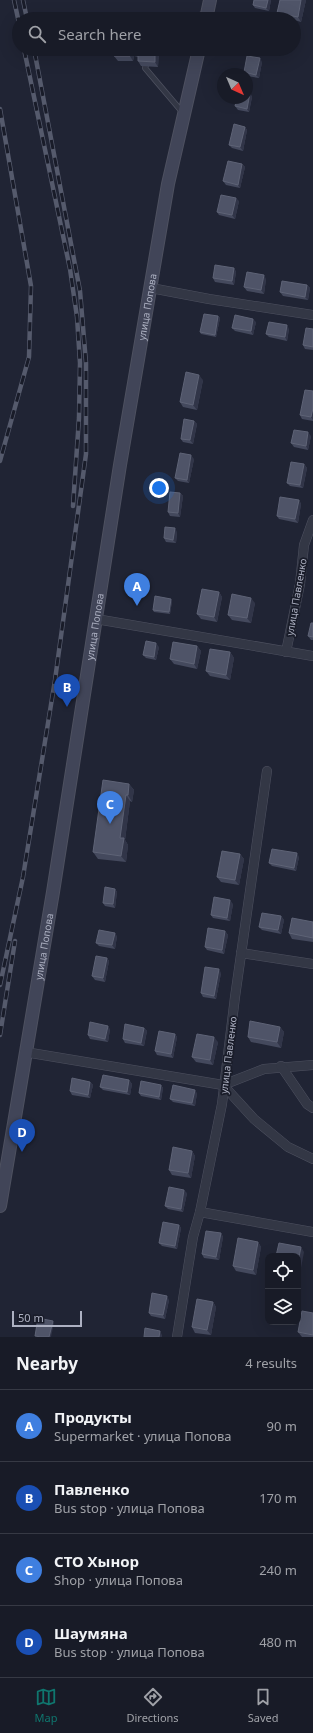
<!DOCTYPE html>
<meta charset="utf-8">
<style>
body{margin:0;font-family:"Noto Sans",sans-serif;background:#252833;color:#f1f3f6}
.controls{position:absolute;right:12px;bottom:12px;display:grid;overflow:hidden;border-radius:8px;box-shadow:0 4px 16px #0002}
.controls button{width:36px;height:36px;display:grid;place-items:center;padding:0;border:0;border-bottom:1px solid #363944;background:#181b27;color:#f1f3f6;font:20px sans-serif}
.compass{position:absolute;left:217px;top:68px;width:36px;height:36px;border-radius:50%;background:#181b27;box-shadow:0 4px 16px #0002;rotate:136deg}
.scale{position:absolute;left:12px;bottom:10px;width:70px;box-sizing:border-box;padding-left:4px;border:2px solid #adb1c2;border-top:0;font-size:11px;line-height:14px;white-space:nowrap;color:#adb1c2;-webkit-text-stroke:3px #191c29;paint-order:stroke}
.you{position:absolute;left:159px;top:488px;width:14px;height:14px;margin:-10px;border:3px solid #fff;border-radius:50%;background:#1a73e8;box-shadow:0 0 0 6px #1a73e833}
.badge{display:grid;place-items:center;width:26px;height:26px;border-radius:50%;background:#0f766e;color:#fff;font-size:13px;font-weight:700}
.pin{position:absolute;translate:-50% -33px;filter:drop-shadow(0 1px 2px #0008)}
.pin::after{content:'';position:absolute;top:21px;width:14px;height:12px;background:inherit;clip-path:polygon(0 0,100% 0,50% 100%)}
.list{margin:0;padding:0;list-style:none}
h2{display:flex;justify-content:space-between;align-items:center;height:52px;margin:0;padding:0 16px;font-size:17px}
h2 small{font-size:13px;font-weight:400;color:#9fa1a7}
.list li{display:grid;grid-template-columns:26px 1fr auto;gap:12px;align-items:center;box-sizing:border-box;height:72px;padding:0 16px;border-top:1px solid #363944}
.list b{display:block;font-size:15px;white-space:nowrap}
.list p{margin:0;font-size:13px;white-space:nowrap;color:#9fa1a7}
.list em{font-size:13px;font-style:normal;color:#9fa1a7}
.icon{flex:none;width:22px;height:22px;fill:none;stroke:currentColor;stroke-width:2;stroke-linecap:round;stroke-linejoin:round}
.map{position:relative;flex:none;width:313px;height:1337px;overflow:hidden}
.search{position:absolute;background:#181b27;box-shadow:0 4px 16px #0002;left:12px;right:12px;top:12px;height:44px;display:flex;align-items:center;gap:10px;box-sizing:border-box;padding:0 14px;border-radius:22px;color:#9fa1a7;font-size:15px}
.sheet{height:340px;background:#181b27}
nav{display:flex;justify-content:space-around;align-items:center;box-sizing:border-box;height:56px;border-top:1px solid #363944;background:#181b27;font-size:11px;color:#9fa1a7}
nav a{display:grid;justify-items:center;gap:2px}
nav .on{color:#0f766e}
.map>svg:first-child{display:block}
</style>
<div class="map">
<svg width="313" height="1337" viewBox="0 0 313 1337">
<rect width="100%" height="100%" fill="#202434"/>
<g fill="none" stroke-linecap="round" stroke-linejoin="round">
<defs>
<g id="lane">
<path d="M173 19 206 14"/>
<path d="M147 62 145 68 183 113"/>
</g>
<g id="street">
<path d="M151 288 209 299 313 315"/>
<path d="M96 619 313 656"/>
<path d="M286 652 300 584 304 545 313 520"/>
<path d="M241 953 313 964"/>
<path d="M25 1052 223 1085 264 1069 313 1065"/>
<path d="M281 1066 307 1104 313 1108"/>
<path d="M223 1085 254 1119 288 1147 313 1159"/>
<path d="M200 1212 313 1232"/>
<path d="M177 1337 193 1237 200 1212 222 1104 235 997 267 771"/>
</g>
<g id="secondary">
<path d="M206 19 210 0"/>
<path id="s1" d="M0 1206 53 892 120 465 168 184 199 49"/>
</g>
</defs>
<use href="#lane" stroke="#4e5160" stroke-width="6"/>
<use href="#street" stroke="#4e5160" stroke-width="10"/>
<use href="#secondary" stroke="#4e5160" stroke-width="14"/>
<use href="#lane" stroke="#333745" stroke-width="4.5"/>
<use href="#street" stroke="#333745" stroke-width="9"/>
<use href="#secondary" stroke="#414558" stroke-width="12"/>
<defs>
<g id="rail">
<path d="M14 0 19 23"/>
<path d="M23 0 27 19"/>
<path d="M24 49 70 269 77 317 80 363 79 418 73 506"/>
<path d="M0 109 31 286 29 357 0 461"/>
<path d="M0 985 23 877 55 680 86 454V363L80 291 34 49"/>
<path d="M0 1035 15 941"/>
</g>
</defs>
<use href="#rail" stroke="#555a6c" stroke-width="4.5"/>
<use href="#rail" stroke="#191c29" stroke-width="3" stroke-dasharray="9" stroke-linecap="butt"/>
</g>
<g fill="#44495d">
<path d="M254 0H271L269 11 255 8 253 5Z"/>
<path d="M280 0H306L301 22 294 20V19H287L281 18 277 13Z"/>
<path d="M115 49H159L158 67 141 66 138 61V57L134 56 133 61H118L114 56Z"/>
<path d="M262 62 259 78 247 76V74H245L244 72Z"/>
<path d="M250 93 252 97 249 112 238 110 235 106Z"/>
<path d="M245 127 247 130 243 151 232 148 229 145Z"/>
<path d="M242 164 245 167 240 188 226 185 223 181Z"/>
<path d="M239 201 235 219 219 215 217 212Z"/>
<path d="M234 268 236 272 234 285 215 282 213 278Z"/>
<path d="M266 279 264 294 247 291 244 287Z"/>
<path d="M307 285 310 288 308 300 283 296 280 292Z"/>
<path d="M218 316 220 318 216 337 201 334 200 332Z"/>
<path d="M256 322 253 335 235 331 232 328Z"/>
<path d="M289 329 287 341 269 337 266 334Z"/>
<path d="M313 329V350L305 349 303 345Z"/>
<path d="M203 380 197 410 183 407 180 402Z"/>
<path d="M313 391V421L302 419 300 415Z"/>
<path d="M194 421 197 424 193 444 183 442 181 439Z"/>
<path d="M311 436 308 450 294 447 291 443Z"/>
<path d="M194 459 189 483 178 481 175 478Z"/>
<path d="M304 464 307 468 303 488 290 486 287 483Z"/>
<path d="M180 493 183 496 180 517 170 516 168 512Z"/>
<path d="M299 500 301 504 298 523 279 519 277 516Z"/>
<path d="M177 532 176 543 166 542 164 538Z"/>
<path d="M219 592 222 597 217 622 201 619 197 614Z"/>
<path d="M172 601 170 614 154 612 153 610Z"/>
<path d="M255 603 251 623 232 620 228 615Z"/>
<path d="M313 623V640H311L308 636Z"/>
<path d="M197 646 201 651 197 669 174 664 170 659Z"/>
<path d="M159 647 156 660 146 658 143 655Z"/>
<path d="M230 652 234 658 230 680 210 676 206 671Z"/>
<path d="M129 784 134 790 132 802 130 801 125 840 128 845 126 862 98 859 93 852Z"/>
<path d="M240 854 244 859 239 885 221 882 217 877Z"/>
<path d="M299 857 296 871 272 866 269 863Z"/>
<path d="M115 889 117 892 115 908 105 906 103 903Z"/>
<path d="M233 904 230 921 213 918 211 915Z"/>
<path d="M281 916 284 920 281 934 262 930 259 927Z"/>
<path d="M313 922V942L292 939 289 933Z"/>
<path d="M225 931 228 935 224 954 207 950 205 947Z"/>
<path d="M117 936 115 949 99 946 96 943Z"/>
<path d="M107 958 109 961 105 982 95 980 92 976Z"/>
<path d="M221 973 216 999 203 997 201 993Z"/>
<path d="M280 1027 284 1032 281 1048 251 1042 248 1037Z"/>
<path d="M144 1028 147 1031 144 1046 125 1043 123 1039Z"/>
<path d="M110 1029 108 1042 90 1039 88 1035Z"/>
<path d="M175 1034 177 1037 173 1058 157 1055 155 1051Z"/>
<path d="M218 1042 213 1065 196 1062 192 1057Z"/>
<path d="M129 1080 132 1084 130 1095 103 1090 100 1087Z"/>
<path d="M90 1082 93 1085 90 1098 72 1095 70 1091Z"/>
<path d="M161 1085 163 1088 161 1100 141 1096 139 1093Z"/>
<path d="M197 1093 195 1106 173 1102 170 1099Z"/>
<path d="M192 1151 195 1156 191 1178 172 1175 169 1170Z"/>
<path d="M187 1193 183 1212 168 1209 165 1206Z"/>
<path d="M179 1225 181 1228 177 1249 162 1246 159 1243Z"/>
<path d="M221 1233 223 1237 219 1260 204 1258 202 1254Z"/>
<path d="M258 1242 261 1247 256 1275 236 1271 233 1266Z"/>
<path d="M169 1300 165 1319 151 1316 149 1313Z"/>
<path d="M213 1302 216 1307 211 1335 195 1333 192 1327Z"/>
<path d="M313 1313V1337H302L298 1332Z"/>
</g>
<g fill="#313548">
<path d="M268 0H271L269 11 266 8Z"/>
<path d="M301 0H306L301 22 298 17Z"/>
<path d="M155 49H159L158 67 155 62Z"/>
<path d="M130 51 134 56 133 61 130 56Z"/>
<path d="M260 58 262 62 259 78 256 75Z"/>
<path d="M250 93 252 97 249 112 247 109Z"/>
<path d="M245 127 247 130 243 151 240 147Z"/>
<path d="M242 164 245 167 240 188 238 185Z"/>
<path d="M236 198 239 201 235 219 232 215Z"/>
<path d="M234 268 236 272 234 285 232 281Z"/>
<path d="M264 275 266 279 264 294 261 290Z"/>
<path d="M307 285 310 288 308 300 305 297Z"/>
<path d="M218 316 220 318 216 337 215 335Z"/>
<path d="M253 319 256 322 253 335 251 331Z"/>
<path d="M287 325 289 329 287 341 285 337Z"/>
<path d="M199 375 203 380 197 410 193 405Z"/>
<path d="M313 408V420L311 417Z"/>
<path d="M194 421 197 424 193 444 190 440Z"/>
<path d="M308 432 311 436 308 450 306 446Z"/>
<path d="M191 455 194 459 189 483 187 480Z"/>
<path d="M304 464 307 468 303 488 300 485Z"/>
<path d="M180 493 183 496 180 517 178 513Z"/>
<path d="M299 500 301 504 298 523 295 519Z"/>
<path d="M175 528 177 532 176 543 173 540Z"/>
<path d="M219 592 222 597 217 622 214 617Z"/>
<path d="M251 598 255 603 251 623 247 618Z"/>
<path d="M171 599 172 601 170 614 169 612Z"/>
<path d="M156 643 159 647 156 660 154 657Z"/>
<path d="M197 646 201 651 197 669 194 664Z"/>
<path d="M230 652 234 658 230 680 226 675Z"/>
<path d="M129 784 134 790 132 802 128 795Z"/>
<path d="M126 795 130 801 125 840 128 845 126 862 121 856 120 838Z"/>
<path d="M297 853 299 857 296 871 294 868Z"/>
<path d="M240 854 244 859 239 885 235 880Z"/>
<path d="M115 889 117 892 115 908 113 904Z"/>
<path d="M230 900 233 904 230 921 227 918Z"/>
<path d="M281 916 284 920 281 934 278 930Z"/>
<path d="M225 931 228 935 224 954 222 950Z"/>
<path d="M115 933 117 936 115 949 112 945Z"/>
<path d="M107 958 109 961 105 982 103 978Z"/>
<path d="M219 969 221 973 216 999 214 996Z"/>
<path d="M108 1026 110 1029 108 1042 105 1039Z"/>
<path d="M280 1027 284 1032 281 1048 277 1042Z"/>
<path d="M144 1028 147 1031 144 1046 141 1043Z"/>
<path d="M175 1034 177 1037 173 1058 171 1054Z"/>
<path d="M214 1037 218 1042 213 1065 210 1060Z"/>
<path d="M129 1080 132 1084 130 1095 127 1092Z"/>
<path d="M90 1082 93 1085 90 1098 88 1095Z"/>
<path d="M161 1085 163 1088 161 1100 159 1097Z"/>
<path d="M195 1090 197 1093 195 1106 192 1103Z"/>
<path d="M192 1151 195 1156 191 1178 188 1173Z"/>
<path d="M184 1190 187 1193 183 1212 181 1209Z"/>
<path d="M179 1225 181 1228 177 1249 175 1246Z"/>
<path d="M221 1233 223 1237 219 1260 216 1257Z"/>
<path d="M258 1242 261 1247 256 1275 253 1270Z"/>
<path d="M301 1247 304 1252 300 1273 298 1270V1262Z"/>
<path d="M167 1296 169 1300 165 1319 163 1315Z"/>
<path d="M213 1302 216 1307 211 1335 207 1330Z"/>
<path d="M53 1321 54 1323 51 1337H49Z"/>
<path d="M160 1331 162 1335V1337H159Z"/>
</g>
<g fill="#4f5468" stroke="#5e6376">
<path d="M254 0H268L266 8 253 5Z"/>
<path d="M280 0H301L298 17 277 13Z"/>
<path d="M115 49H155V62L138 61V52L130 51V56H114Z"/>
<path d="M247 56 260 58 256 75 244 72Z"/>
<path d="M247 92 250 93 247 109 235 106 237 98H247Z"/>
<path d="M234 124 245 127 240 147 229 145Z"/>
<path d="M228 161 242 164 238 185 223 181Z"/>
<path d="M221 195 236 198 232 215 217 212Z"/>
<path d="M215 265 234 268 232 281 213 278Z"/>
<path d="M247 272 264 275 261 290 244 287Z"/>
<path d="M282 281 307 285 305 297 280 292Z"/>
<path d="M204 314 218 316 215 335 200 332Z"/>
<path d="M235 315 253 319 251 331 232 328Z"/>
<path d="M269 322 287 325 285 337 266 334Z"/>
<path d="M306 328 313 329V347L303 345Z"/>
<path d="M186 372 199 375 193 405 180 402Z"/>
<path d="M305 390 313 391V408L311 417 300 415Z"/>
<path d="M184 419 194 421 190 440 181 439Z"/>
<path d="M294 430 308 432 306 446 291 443Z"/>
<path d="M180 453 191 455 187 480 175 478Z"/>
<path d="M291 462 304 464 300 485 287 483Z"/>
<path d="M170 492 180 493 178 513 168 512Z"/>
<path d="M280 497 299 500 295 519 277 516Z"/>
<path d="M165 527 175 528 173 540 164 538Z"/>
<path d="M202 589 219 592 214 617 197 614Z"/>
<path d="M232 594 251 598 247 618 228 615Z"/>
<path d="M155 596 171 599 169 612 153 610Z"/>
<path d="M311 623H313V637L308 636Z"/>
<path d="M146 641 156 643 154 657 143 655Z"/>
<path d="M173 642 197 646 194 664 170 659Z"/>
<path d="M210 649 230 652 226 675 206 671Z"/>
<path d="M103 780 129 784 128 795H126L120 838H124L121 856 93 852Z"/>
<path d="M272 849 297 853 294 868 269 863Z"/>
<path d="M222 851 240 854 235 880 217 877Z"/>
<path d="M105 887 115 889 113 904 103 903Z"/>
<path d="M214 897 230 900 227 918 211 915Z"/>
<path d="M262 913 281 916 278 930 259 927Z"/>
<path d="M292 918 313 922V938L289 933Z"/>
<path d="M208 928 225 931 222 950 205 947Z"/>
<path d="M99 930 115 933 112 945 96 943Z"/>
<path d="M96 956 107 958 103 978 92 976Z"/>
<path d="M205 967 219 969 214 996 201 993Z"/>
<path d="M250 1021 280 1027 277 1042 248 1037Z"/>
<path d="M90 1022 108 1026 105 1039 88 1035Z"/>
<path d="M125 1024 144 1028 141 1043 123 1039Z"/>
<path d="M159 1031 175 1034 171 1054 155 1051Z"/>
<path d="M197 1034 214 1037 210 1060 192 1057Z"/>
<path d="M103 1075 129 1080 127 1092 100 1087Z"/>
<path d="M72 1078 90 1082 88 1095 70 1091Z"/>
<path d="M141 1081 161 1085 159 1097 139 1093Z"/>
<path d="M173 1085 195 1090 192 1103 170 1099Z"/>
<path d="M173 1147 192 1151 188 1173 169 1170Z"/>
<path d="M169 1187 184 1190 181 1209 165 1206Z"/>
<path d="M163 1222 179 1225 175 1246 159 1243Z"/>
<path d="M206 1231 221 1233 216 1257 202 1254Z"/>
<path d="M238 1238 258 1242 253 1270 233 1266Z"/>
<path d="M279 1243 301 1247 298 1262V1256H276Z"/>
<path d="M152 1293 167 1296 163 1315 149 1313Z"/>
<path d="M197 1299 213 1302 207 1330 192 1327Z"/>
<path d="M302 1311 313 1313V1335L298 1332Z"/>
<path d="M38 1318 53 1321 49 1337H41L35 1336Z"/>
<path d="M145 1328 160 1331 159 1337H144Z"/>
</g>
<g text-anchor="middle" stroke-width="3.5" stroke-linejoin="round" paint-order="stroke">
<g font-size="10" fill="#adb1c2" stroke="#191c29">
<text dy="4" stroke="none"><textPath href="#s1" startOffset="911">улица Попова</textPath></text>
<text transform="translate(296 597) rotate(-80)" y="4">улица Павленко</text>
<text dy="4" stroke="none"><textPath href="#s1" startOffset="587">улица Попова</textPath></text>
<text dy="4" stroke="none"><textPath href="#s1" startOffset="263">улица Попова</textPath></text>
<text transform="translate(228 1055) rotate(-83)" y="4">улица Павленко</text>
</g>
</g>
</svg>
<div class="controls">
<button><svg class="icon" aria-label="locate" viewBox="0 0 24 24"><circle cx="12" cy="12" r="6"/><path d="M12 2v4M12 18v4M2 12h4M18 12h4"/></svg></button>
<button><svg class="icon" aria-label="layers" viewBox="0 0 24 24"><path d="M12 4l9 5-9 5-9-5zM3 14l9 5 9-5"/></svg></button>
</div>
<svg class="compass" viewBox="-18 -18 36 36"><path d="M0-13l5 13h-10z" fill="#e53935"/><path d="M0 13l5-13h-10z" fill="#9fa1a7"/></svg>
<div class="scale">50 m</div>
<div class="you"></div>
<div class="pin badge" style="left:137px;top:606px;background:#3f7fe0">A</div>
<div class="pin badge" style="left:67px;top:707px;background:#1a4fb4">B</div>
<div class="pin badge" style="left:110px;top:824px;background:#3f7fe0">C</div>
<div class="pin badge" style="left:22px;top:1152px;background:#1a4fb4">D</div>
<div class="search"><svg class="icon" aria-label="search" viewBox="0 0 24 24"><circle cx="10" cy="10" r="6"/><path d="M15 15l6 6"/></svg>Search here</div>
</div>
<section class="sheet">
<h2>Nearby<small>4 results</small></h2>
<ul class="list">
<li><span class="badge" style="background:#3f7fe0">A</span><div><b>Продукты</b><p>Supermarket · улица Попова</p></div><em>90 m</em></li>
<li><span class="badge" style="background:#1a4fb4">B</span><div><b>Павленко</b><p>Bus stop · улица Попова</p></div><em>170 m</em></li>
<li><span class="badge" style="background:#3f7fe0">C</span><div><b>СТО Хынор</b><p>Shop · улица Попова</p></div><em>240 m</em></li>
<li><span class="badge" style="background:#1a4fb4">D</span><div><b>Шаумяна</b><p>Bus stop · улица Попова</p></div><em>480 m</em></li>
</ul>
</section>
<nav>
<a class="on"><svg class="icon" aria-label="map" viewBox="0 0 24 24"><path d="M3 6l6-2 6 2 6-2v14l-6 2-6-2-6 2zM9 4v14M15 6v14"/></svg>Map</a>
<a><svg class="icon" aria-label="directions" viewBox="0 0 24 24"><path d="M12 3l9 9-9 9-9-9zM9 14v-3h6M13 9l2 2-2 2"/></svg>Directions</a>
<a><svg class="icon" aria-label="saved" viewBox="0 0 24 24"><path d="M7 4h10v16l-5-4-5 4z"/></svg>Saved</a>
</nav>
